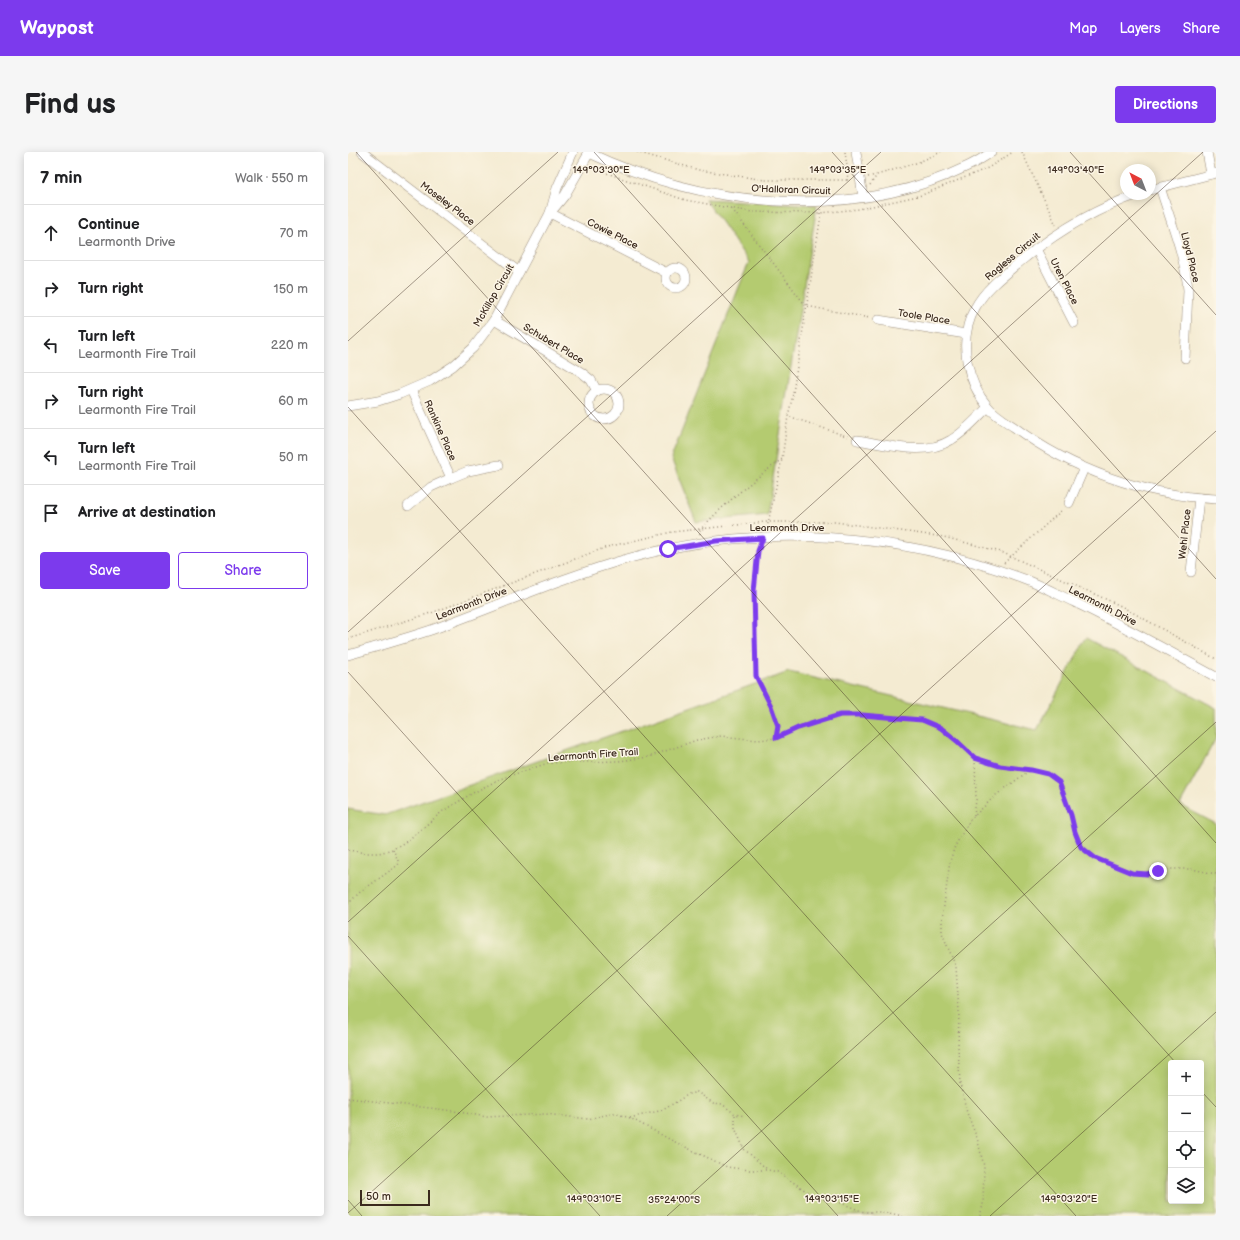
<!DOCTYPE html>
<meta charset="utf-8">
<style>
body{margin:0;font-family:"Balsamiq Sans",sans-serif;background:#f6f6f6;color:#202124}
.controls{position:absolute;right:12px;bottom:12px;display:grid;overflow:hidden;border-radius:4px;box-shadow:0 2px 10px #0003}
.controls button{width:36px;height:36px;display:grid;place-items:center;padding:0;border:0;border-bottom:1px solid #e0e0e0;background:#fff;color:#202124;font:20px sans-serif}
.compass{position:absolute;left:772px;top:12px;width:36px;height:36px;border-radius:50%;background:#fff;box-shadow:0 2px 10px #0003;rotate:318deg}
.scale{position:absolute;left:12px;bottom:10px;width:70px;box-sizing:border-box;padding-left:4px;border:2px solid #3b2a1e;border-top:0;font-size:11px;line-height:14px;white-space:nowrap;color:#3b2a1e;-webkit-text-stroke:3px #fcf5e5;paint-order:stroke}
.stop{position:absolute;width:12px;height:12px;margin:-9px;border:3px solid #7c3aed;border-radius:50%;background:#fff}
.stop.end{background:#7c3aed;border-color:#fff;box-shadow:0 1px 4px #0008}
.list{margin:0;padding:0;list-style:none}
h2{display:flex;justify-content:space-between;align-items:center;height:52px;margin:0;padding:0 16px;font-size:17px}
h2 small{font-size:13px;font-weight:400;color:#757577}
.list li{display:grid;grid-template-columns:26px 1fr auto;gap:12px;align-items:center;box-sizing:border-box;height:56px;padding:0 16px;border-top:1px solid #e0e0e0}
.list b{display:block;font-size:15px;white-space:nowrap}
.list p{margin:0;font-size:13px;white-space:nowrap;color:#757577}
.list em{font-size:13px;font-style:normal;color:#757577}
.actions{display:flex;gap:8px;padding:12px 16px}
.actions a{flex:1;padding:9px 0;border:1px solid #7c3aed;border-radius:4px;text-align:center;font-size:14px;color:#7c3aed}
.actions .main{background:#7c3aed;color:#fff}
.icon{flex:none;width:22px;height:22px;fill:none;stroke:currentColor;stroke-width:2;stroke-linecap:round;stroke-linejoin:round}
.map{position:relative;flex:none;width:868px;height:1064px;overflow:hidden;border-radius:4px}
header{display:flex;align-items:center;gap:24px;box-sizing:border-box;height:56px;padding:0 20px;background:#7c3aed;color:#fff}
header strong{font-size:19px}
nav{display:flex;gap:22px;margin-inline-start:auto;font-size:14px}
.intro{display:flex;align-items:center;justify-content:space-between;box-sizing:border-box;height:96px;padding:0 24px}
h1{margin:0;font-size:28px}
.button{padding:10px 18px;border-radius:4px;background:#7c3aed;color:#fff;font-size:14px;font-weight:700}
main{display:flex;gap:24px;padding:0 24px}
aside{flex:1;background:#fff;border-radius:4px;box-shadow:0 2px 10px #0003}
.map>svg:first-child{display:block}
</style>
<header>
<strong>Waypost</strong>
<nav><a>Map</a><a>Layers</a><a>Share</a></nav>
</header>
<div class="intro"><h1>Find us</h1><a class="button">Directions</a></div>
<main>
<aside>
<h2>7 min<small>Walk · 550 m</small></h2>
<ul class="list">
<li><svg class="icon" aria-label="ahead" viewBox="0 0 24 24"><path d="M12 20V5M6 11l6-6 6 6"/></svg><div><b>Continue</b><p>Learmonth Drive</p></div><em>70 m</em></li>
<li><svg class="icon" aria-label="right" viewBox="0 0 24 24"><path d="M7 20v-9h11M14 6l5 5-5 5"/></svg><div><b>Turn right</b></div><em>150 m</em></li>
<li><svg class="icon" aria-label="left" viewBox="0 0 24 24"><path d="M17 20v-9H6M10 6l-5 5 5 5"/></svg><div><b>Turn left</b><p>Learmonth Fire Trail</p></div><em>220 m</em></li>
<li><svg class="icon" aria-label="right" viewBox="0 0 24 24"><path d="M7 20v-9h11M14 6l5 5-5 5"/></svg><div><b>Turn right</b><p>Learmonth Fire Trail</p></div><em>60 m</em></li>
<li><svg class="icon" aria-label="left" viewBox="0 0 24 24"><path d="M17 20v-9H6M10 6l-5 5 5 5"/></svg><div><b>Turn left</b><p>Learmonth Fire Trail</p></div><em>50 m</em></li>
<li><svg class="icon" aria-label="arrive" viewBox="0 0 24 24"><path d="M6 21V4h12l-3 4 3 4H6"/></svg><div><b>Arrive at destination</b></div></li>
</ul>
<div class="actions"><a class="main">Save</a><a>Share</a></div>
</aside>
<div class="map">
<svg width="868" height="1064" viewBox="0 0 868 1064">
<rect width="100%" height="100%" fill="#fcf5e5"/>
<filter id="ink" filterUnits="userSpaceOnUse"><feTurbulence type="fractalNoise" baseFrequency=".025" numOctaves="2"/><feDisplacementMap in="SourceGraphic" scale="8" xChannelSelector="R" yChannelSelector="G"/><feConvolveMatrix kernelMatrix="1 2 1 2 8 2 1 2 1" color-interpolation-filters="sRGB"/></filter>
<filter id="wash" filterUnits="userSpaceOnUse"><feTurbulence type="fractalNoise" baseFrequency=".012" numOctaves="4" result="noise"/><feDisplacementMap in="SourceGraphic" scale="16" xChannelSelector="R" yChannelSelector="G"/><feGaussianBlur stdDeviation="0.9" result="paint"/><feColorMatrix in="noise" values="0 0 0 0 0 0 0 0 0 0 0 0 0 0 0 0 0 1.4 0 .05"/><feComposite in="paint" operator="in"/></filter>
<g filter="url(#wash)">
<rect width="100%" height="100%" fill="#f4ebd2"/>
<g fill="#b4cb70" stroke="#787a47" fill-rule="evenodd">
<path d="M357 47 469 53 419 363 348 370 323 306 401 110Z"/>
<path d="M738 486 868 556V586L832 653 868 672V1064H0V657L37 663 441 520 689 578ZM823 911H853V1049H823Z"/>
</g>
</g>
<g filter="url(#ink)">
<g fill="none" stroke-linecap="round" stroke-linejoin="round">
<defs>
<g id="minor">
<path d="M14 0 171 120"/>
<path d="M239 0C355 55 502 71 620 14 629 10 636 5 644 0"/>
<path d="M508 0 515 45"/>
<path d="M859 0 863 22"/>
<path d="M812 35C822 68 837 103 840 138L837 206"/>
<path d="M802 38 868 21"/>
<path d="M791 42C749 56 712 78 678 105 660 120 638 135 627 156 618 172 616 191 619 209 622 225 629 242 640 255 647 263 657 269 666 275 724 318 796 343 868 347"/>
<path d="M203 60 217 43 241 1"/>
<path d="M202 61 319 121"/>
<path d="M688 97 726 171"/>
<circle cx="328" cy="126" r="10"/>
<path d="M146 168 233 220 243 228 249 239"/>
<path d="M530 168 618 182"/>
<circle cx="256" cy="252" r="15"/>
<path d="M0 254 30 249 52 242 82 229 105 214 125 196 146 168 202 61 209 36 225 0"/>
<path d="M509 288C538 292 576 305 603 288 617 280 629 266 640 255"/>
<path d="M103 326 120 319 151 313"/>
<path d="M721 351 736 316"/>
<path d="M60 354 83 335 103 326 63 238"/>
<path d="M843 420 851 346"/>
<path d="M0 503C28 495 56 487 83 478 150 454 214 425 282 406 411 370 551 380 676 427 693 433 709 442 726 450 774 473 821 499 868 525"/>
</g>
</defs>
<use href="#minor" stroke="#988a78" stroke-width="10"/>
<g stroke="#988a78" stroke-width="1.5" stroke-dasharray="1 3" stroke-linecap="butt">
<path d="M289 0 351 18 417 28H499"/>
<path d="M497 0 500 21 499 28 503 27"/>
<path d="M674 0 708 73"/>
<path d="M244 16 337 48 404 60 472 61 511 57 574 43 640 16 665 0"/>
<path d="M520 25 528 23"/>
<path d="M522 33 529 23 571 10 593 0"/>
<path d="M384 57 458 154 521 166"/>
<path d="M472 57V69L444 247 440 264 501 285"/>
<path d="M419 376 434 307"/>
<path d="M352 382 351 379C376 352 404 329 434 307L440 264"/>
<path d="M412 394 410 399 406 439 408 524 423 554 430 574 428 585"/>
<path d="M656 411 714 358"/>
<path d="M0 487 86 460 259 395 324 380 417 370H487L596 385 653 400 773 454 868 507"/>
<path d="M626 664 628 648 627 606"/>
<path d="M0 698 18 701H31L45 697 59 689 95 659 123 642 152 627 200 611 271 609 300 605 349 588 373 584 410 588 428 586 450 576 492 563H514L574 568 593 576 609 589 627 606 652 614 683 618 700 622 711 630 715 637 727 680 733 695 747 706 784 721 799 722 822 717H843L868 722"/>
<path d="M0 752 11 741 50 713 51 711 45 697"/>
<path d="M0 946 106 959 139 965 198 962 240 967 266 961 282 966 323 988 379 1015 401 1018H420L430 1020 470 1047 488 1049 516 1060H536L555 1064"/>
<path d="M387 963V976L396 997 420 1018"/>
<path d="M282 966 315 958 341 942 349 940 365 951 374 952 387 962 397 964"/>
<path d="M632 1064 635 1053 636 1014 629 986 619 961 612 932 610 895 611 860 608 815 594 781V768L602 709 607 694 622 668 648 643 682 618"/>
</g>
<use href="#minor" stroke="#fff" stroke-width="9"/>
</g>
</g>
<g fill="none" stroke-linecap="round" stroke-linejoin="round" filter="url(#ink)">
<path stroke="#7c3aed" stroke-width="5" d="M320 397 368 389 415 386 410 399 406 439 408 524 423 554 430 574 428 586 450 576 492 563H514L574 568 593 576 609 589 627 606 652 614 683 618 700 622 711 630 723 663 727 680 733 695 747 706 784 721 799 722 810 719"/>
</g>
<path fill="none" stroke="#3b2a1e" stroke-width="1" stroke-opacity="0.45" d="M8 0 828 911M246 0 868 691M484 0 868 427M722 0 868 163M0 189 210 0M0 255 728 1064M0 480 533 0M0 520 490 1064M0 770 855 0M0 784 252 1064M853 939 868 955M0 1048 14 1064M0 1061 868 279M319 1064 868 570M642 1064 868 860"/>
<g text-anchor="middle" stroke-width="3" stroke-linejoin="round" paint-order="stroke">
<g font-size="10" fill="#3b2a1e" stroke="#fcf5e5">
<text transform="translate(443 37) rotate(2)" y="4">O'Halloran Circuit</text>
<text transform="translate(100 51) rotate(37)" y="4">Moseley Place</text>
<text transform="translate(265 81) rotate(27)" y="4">Cowie Place</text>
<text transform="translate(664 104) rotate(-40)" y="4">Ragless Circuit</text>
<text transform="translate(843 105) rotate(76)" y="4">Lloyd Place</text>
<text transform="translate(717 129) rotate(63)" y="4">Uren Place</text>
<text transform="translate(145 143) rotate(-60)" y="4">McKillop Circuit</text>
<text transform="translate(576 164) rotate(9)" y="4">Toole Place</text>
<text transform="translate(206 191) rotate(31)" y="4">Schubert Place</text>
<text transform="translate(93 278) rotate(66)" y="4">Rankine Place</text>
<text x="439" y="379">Learmonth Drive</text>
<text transform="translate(836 382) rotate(-84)" y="4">Wehl Place</text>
<text transform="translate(123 451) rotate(-21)" y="4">Learmonth Drive</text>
<text transform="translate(755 453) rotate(27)" y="4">Learmonth Drive</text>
<text transform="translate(245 602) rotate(-4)" y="4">Learmonth Fire Trail</text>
</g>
</g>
<g font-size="10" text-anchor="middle" fill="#3b2a1e" stroke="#fcf5e5" stroke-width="3" stroke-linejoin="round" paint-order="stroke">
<text x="728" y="21">149°03'40"E</text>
<text x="253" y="21">149°03'30"E</text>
<text x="490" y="21">149°03'35"E</text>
<text x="246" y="1050">149°03'10"E</text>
<text x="484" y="1050">149°03'15"E</text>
<text x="721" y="1050">149°03'20"E</text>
<text x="326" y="1051">35°24'00"S</text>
</g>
</svg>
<div class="controls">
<button>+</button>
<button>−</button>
<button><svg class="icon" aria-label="locate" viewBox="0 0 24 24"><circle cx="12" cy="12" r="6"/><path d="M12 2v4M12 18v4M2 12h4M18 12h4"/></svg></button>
<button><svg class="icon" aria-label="layers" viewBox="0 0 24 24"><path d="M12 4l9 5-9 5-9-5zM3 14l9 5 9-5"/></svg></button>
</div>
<svg class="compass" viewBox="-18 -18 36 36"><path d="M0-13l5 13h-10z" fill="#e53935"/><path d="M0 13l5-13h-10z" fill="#757577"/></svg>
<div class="scale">50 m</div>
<div class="stop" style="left:320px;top:397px"></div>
<div class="stop end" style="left:810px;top:719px"></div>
</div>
</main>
